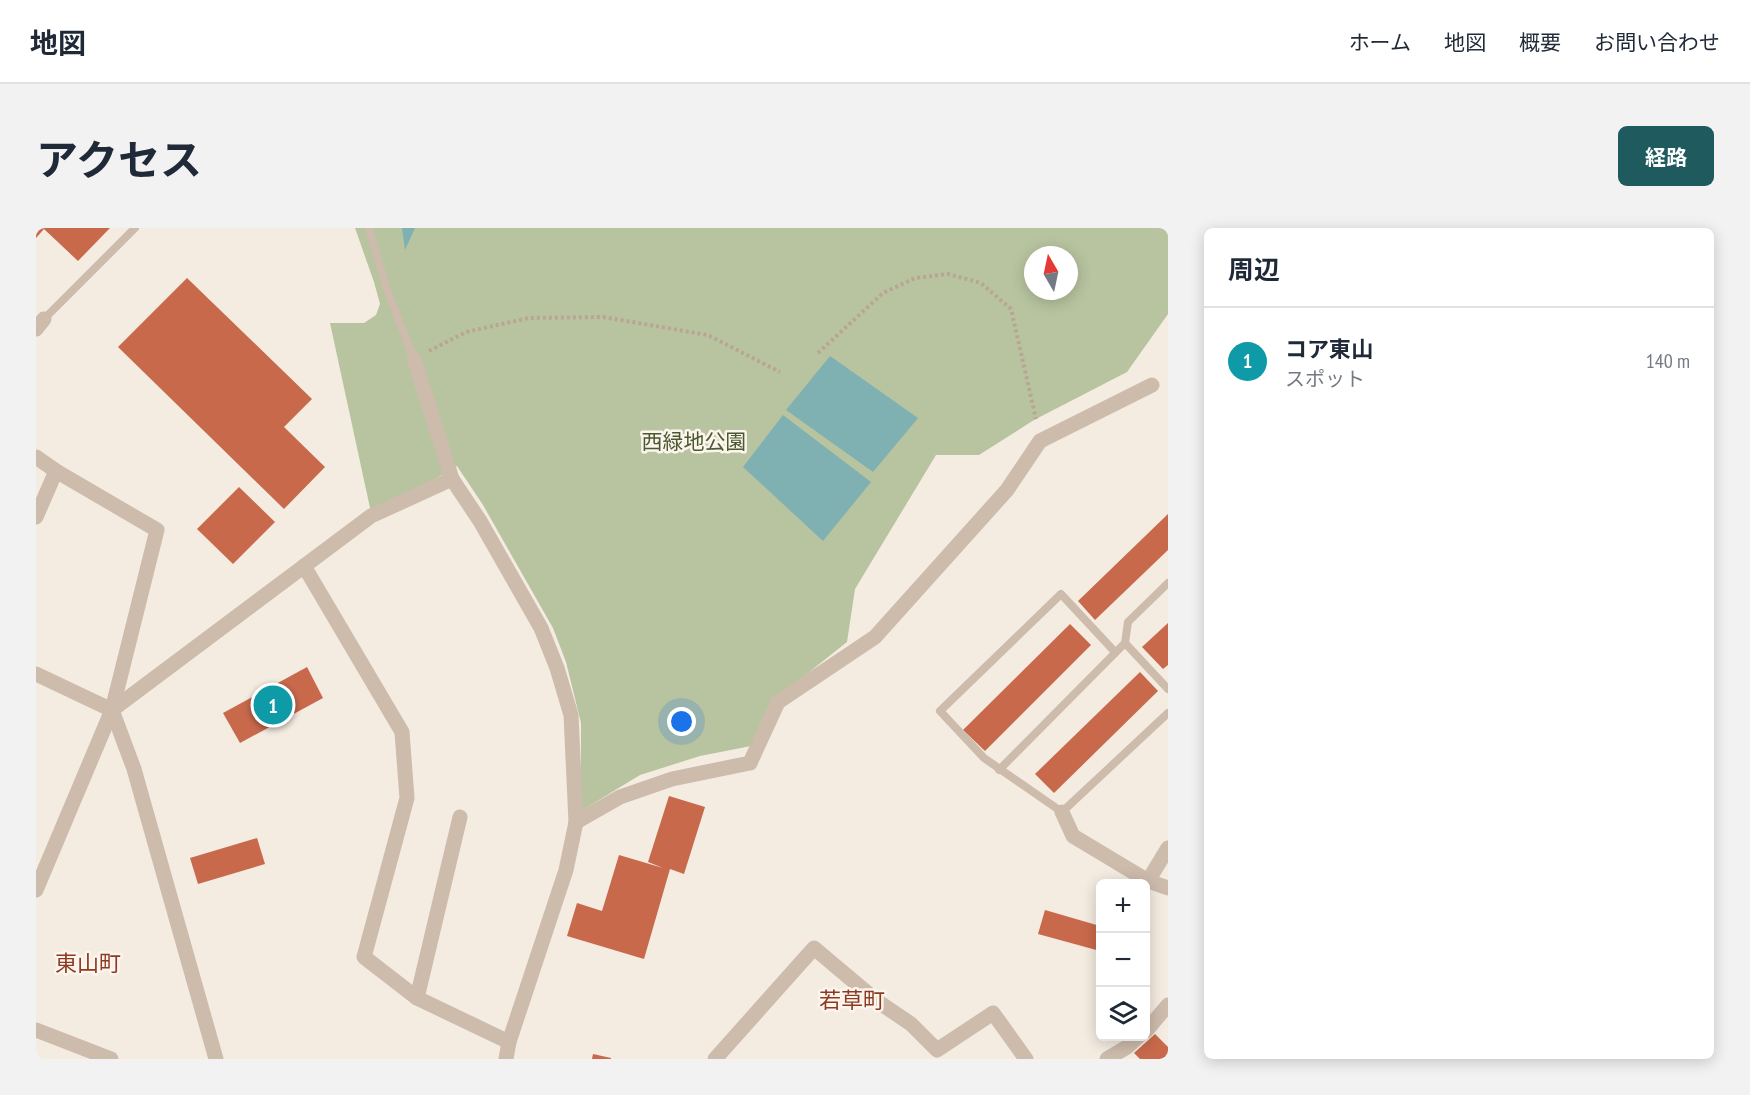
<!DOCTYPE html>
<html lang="ja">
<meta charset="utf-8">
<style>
body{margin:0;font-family:"PT Sans Narrow","Noto Sans JP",sans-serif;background:#f2f2f3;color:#1f2937}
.controls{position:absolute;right:18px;bottom:18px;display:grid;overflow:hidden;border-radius:9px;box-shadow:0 3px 15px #0003}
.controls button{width:54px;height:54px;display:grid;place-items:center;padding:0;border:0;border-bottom:2px solid #e0e1e3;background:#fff;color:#1f2937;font:30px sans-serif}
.compass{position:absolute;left:988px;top:18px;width:54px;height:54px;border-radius:50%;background:#fff;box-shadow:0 3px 15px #0003;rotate:351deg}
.you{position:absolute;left:646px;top:494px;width:21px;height:21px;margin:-15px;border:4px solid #fff;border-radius:50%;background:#1a73e8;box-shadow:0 0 0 9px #1a73e833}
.badge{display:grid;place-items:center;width:39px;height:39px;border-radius:50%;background:#1f5a5e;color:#fff;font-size:20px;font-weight:700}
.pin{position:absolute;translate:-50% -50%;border:3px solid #fff;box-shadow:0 2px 6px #0006}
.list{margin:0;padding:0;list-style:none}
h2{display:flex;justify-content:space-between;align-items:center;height:78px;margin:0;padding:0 24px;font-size:26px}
h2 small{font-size:20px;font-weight:400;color:#747a83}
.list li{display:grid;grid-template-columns:39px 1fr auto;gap:18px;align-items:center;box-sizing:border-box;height:108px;padding:0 24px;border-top:2px solid #e0e1e3}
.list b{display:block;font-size:22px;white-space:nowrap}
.list p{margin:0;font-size:20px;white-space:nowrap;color:#747a83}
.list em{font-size:20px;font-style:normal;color:#747a83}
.icon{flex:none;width:33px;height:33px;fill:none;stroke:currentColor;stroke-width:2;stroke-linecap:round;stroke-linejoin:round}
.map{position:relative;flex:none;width:1132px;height:831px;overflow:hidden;border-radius:9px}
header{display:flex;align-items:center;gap:36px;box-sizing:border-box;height:84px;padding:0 30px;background:#fff;border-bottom:2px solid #e0e1e3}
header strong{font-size:28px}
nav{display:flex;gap:33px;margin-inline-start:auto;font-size:21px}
.intro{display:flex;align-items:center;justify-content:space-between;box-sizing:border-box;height:144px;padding:0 36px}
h1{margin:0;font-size:42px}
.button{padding:15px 27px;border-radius:9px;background:#1f5a5e;color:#fff;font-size:21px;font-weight:700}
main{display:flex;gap:36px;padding:0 36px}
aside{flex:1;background:#fff;border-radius:9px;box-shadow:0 3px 15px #0003}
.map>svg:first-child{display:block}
</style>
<header>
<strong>地図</strong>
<nav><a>ホーム</a><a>地図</a><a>概要</a><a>お問い合わせ</a></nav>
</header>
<div class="intro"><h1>アクセス</h1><a class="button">経路</a></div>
<main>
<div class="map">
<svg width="1132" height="831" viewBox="0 0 1132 831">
<rect width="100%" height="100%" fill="#f4ebe1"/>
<path fill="#b8c4a0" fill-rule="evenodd" d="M319 0H1132V86L1091 144 998 192 943 227H900L819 361 811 414 743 468 715 518 664 528 604 547 545 583V495L530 434 517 400 447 277 421 238 336 289 294 95H328L340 87 344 76 338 54ZM997 27H1033V63H997Z"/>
<g fill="#7fb0b2">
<path d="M366 0H379L369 22Z"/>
<path d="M794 128 882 190 837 244 750 182Z"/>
<path d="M747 187 835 254 787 313 707 239Z"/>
</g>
<g fill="#c8694b">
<path d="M0 0H74L42 33 8 1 0 10Z"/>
<path d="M151 50 276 171 248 199 289 239 248 281 82 119Z"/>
<path d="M203 259 239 294 197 336 161 301Z"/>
<path d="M1132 286V322L1059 392 1042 373Z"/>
<path d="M1132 395V437L1127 441 1106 419Z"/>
<path d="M1034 396 1055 417 949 523 927 502Z"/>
<path d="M271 439 287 470 204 515 187 485Z"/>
<path d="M1104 444 1122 463 1018 565 999 546Z"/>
<path d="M633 568 669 579 648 646 634 641 608 731 531 708 541 675 566 683 583 627 627 640 612 634Z"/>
<path d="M221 610 229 636 162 656 154 630Z"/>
<path d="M1009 682 1064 698V723L1002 706Z"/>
<path d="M1119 806 1132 819V831H1104L1098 825Z"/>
<path d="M557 826 575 830V831H556Z"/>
</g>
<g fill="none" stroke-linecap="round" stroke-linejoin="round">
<g stroke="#b9a596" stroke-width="4" stroke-dasharray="3 3" stroke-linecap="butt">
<path d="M393 123 430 104 493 90 567 89 672 107 744 144"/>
<path d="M782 125 847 65 879 50 912 46 945 55 975 81 1000 191"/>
</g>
<g stroke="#cdbbac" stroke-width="8">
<path d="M333 0 351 62 378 131"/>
<path d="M8 91 99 0"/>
<path d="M1089 415 1132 461"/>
<path d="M1079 424 1025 366 904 483 948 530 1026 584 1132 485"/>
<path d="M963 542 1089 415 1092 394 1132 355"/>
</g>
<g stroke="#cdbbac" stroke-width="15">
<path d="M0 101 8 91"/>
<path d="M378 131 416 251 444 293 505 400 521 440 535 487 540 594 530 642 473 814 470 831"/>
<path d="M0 229 20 243 121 302 76 482 0 662"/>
<path d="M0 289 20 243"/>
<path d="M268 338 366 504 371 570 328 729 381 770 473 814"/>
<path d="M0 446 76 482 98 541 180 831"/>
<path d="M76 482 335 288 416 251"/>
<path d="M1026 584 1037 608 1112 653 1132 660"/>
<path d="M540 594 584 569 636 551 714 535 742 474 839 409 971 262 1004 213 1116 157"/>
<path d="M1112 653 1132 620"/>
<path d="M381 770 424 589"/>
<path d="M0 802 75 831"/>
<path d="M1110 803 1132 777"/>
<path d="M679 831 778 720 841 773 875 796 901 822 957 785 990 831"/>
<path d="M1071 831 1091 819 1103 808"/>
</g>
</g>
<g text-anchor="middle" stroke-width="5" stroke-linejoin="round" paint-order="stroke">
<g font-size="21" fill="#4a5a2e" stroke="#fbf5ee">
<text x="658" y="221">西緑地公園</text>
</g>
<g font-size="22" fill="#8c3b22" stroke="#fbf5ee">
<text x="52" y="743">東山町</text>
<text x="816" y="780">若草町</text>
</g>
</g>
</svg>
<div class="controls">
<button>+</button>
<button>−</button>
<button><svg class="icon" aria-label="layers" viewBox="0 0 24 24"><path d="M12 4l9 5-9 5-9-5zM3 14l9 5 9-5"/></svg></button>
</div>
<svg class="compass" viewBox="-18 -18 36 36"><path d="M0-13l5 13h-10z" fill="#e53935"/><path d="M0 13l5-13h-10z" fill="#747a83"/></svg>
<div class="you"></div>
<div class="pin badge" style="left:237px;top:477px;background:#0f9aa8">1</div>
</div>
<aside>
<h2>周辺<small></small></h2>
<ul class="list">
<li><span class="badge" style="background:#0f9aa8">1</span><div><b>コア東山</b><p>スポット</p></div><em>140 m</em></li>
</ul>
</aside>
</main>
